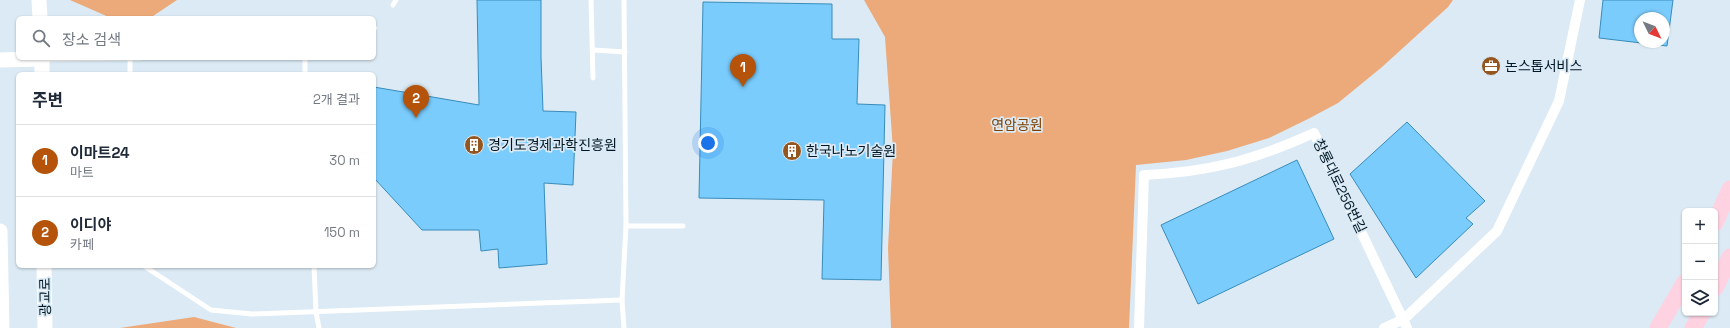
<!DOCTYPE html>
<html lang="ko">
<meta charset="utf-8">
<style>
body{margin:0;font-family:"Space Grotesk","Noto Sans KR",sans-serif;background:#f2f2f3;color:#1f2937}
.controls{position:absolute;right:12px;bottom:12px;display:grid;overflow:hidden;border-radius:6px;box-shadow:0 1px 3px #0004}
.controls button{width:36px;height:36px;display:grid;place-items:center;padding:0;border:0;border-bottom:1px solid #e0e1e3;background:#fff;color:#1f2937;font:20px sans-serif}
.compass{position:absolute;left:1634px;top:12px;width:36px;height:36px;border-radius:50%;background:#fff;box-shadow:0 1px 3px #0004;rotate:133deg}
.you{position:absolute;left:708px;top:143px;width:14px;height:14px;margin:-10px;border:3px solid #fff;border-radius:50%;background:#1a73e8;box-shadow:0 0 0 6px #1a73e833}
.badge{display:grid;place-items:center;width:26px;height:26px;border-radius:50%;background:#b45309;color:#fff;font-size:13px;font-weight:700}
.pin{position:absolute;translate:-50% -33px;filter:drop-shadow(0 1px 2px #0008)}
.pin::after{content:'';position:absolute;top:21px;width:14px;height:12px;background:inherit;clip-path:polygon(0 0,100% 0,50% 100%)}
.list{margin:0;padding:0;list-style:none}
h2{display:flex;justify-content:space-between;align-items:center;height:52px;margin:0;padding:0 16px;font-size:17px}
h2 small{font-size:13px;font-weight:400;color:#747a83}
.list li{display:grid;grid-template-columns:26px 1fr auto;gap:12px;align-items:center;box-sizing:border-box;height:72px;padding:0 16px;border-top:1px solid #e0e1e3}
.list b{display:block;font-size:15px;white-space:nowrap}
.list p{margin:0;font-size:13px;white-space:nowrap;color:#747a83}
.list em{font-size:13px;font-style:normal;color:#747a83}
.icon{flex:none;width:22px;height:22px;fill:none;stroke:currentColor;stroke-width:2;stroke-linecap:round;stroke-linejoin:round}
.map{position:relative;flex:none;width:1730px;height:328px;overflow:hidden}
.search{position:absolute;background:#fff;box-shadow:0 1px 3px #0004;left:16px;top:16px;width:360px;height:44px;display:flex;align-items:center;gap:10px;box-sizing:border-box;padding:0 14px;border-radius:6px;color:#747a83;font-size:15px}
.panel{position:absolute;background:#fff;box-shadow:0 1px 3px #0004;left:16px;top:72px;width:360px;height:196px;border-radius:6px}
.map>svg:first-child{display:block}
</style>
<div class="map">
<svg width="1730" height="328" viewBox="0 0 1730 328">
<rect width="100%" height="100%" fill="#dbeaf4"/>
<g fill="#eca979">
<path d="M70 0H177L150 18H111Z"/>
<path d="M864 0H1453L1448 7 1382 67 1338 103 1308 119 1269 138 1227 151 1186 160 1136 165 1129 328H891L888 248 893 150 885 37Z"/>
<path d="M194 317 236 328H120Z"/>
</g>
<g fill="#7accfd" stroke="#388cba" fill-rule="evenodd">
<path d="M477 0H541V57L543 111 576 112 573 185 544 183 547 264 499 268 498 249 481 251 479 230H422L374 178V87L479 105Z"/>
<path d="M1603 0H1673L1667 46 1599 38ZM1640 18H1664V42H1640Z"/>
<path d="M703 2 832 4V39H859L857 104 885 105 881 280 822 279 824 200 699 198Z"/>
<path d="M1407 122 1485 201 1466 218 1473 224 1416 278 1350 174Z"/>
<path d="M1297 160 1334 239 1198 304 1161 225Z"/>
</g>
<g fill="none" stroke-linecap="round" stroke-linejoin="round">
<g stroke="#fff" stroke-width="5">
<path d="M591 0 593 78"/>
<path d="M393 5 396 0"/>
<path d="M374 29 375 28"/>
<path d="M593 50 625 52"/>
<path d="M130 58V74"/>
<path d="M305 58V74"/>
<path d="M43 59 140 58"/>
<path d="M626 226H683"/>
<path d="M144 266 211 310 252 314 622 300"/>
<path d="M314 266 316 312 319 328"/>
<path d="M624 328 622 300 626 226 624 0"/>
</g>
<g stroke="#fff" stroke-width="10">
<path d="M1139 328 1144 175C1210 172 1254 160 1314 133L1407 328"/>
<path d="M1384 328 1404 319 1497 231 1559 101 1580 0"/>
</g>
<g stroke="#fff" stroke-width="15">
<path d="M39 0 40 18"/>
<path d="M42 58V74"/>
<path d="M0 60 42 59"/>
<path d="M0 231 2 328"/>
<path d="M44 266 45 328"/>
</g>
<g stroke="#ffd2e2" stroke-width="17">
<path d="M1715 223 1730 189"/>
<path d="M1715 288 1730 257"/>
<path d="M1658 328 1685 282"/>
<path d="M1693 328 1702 313"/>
</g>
</g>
<defs>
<symbol id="office-disc" viewBox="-11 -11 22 22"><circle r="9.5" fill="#95551f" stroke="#dbeaf4"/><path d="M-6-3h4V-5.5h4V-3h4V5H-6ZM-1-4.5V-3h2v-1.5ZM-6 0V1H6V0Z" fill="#fff"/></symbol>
<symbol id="building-disc" viewBox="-11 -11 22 22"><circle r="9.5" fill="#95551f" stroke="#dbeaf4"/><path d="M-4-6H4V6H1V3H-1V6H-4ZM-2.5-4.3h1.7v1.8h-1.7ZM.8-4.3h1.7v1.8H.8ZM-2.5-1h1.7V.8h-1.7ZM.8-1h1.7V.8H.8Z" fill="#fff"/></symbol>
</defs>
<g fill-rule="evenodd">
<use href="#office-disc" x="1480" y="55" width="22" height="22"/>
<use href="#building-disc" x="463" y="134" width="22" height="22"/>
<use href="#building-disc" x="781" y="140" width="22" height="22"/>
</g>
<g text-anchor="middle" stroke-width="3.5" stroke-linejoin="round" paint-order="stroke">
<g font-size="14" fill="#001826" stroke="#dbeaf4" text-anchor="start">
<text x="1505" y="71">논스톱서비스</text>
<text x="488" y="150">경기도경제과학진흥원</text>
<text x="806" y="156">한국나노기술원</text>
</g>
<g font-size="14" fill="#7c4004" stroke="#dbeaf4">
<text x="1017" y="130">연암공원</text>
</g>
<g font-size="14" fill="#001826" stroke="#dbeaf4">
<text transform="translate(1340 186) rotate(64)" y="5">창룡대로256번길</text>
<text transform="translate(45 297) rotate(-91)" y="5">광교로</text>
</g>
</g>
</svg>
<div class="controls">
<button>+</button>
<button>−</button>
<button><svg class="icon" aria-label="layers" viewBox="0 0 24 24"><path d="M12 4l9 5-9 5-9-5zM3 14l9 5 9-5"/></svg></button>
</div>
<svg class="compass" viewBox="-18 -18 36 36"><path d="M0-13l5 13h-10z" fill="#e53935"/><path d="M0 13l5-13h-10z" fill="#747a83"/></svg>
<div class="you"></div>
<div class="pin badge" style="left:743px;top:87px">1</div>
<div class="pin badge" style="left:416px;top:118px">2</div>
<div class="search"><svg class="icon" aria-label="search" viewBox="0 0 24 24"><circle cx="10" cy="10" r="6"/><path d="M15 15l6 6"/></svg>장소 검색</div>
<section class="panel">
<h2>주변<small>2개 결과</small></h2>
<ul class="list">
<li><span class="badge">1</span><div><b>이마트24</b><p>마트</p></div><em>30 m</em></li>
<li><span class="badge">2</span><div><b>이디야</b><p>카페</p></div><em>150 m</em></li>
</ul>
</section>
</div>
